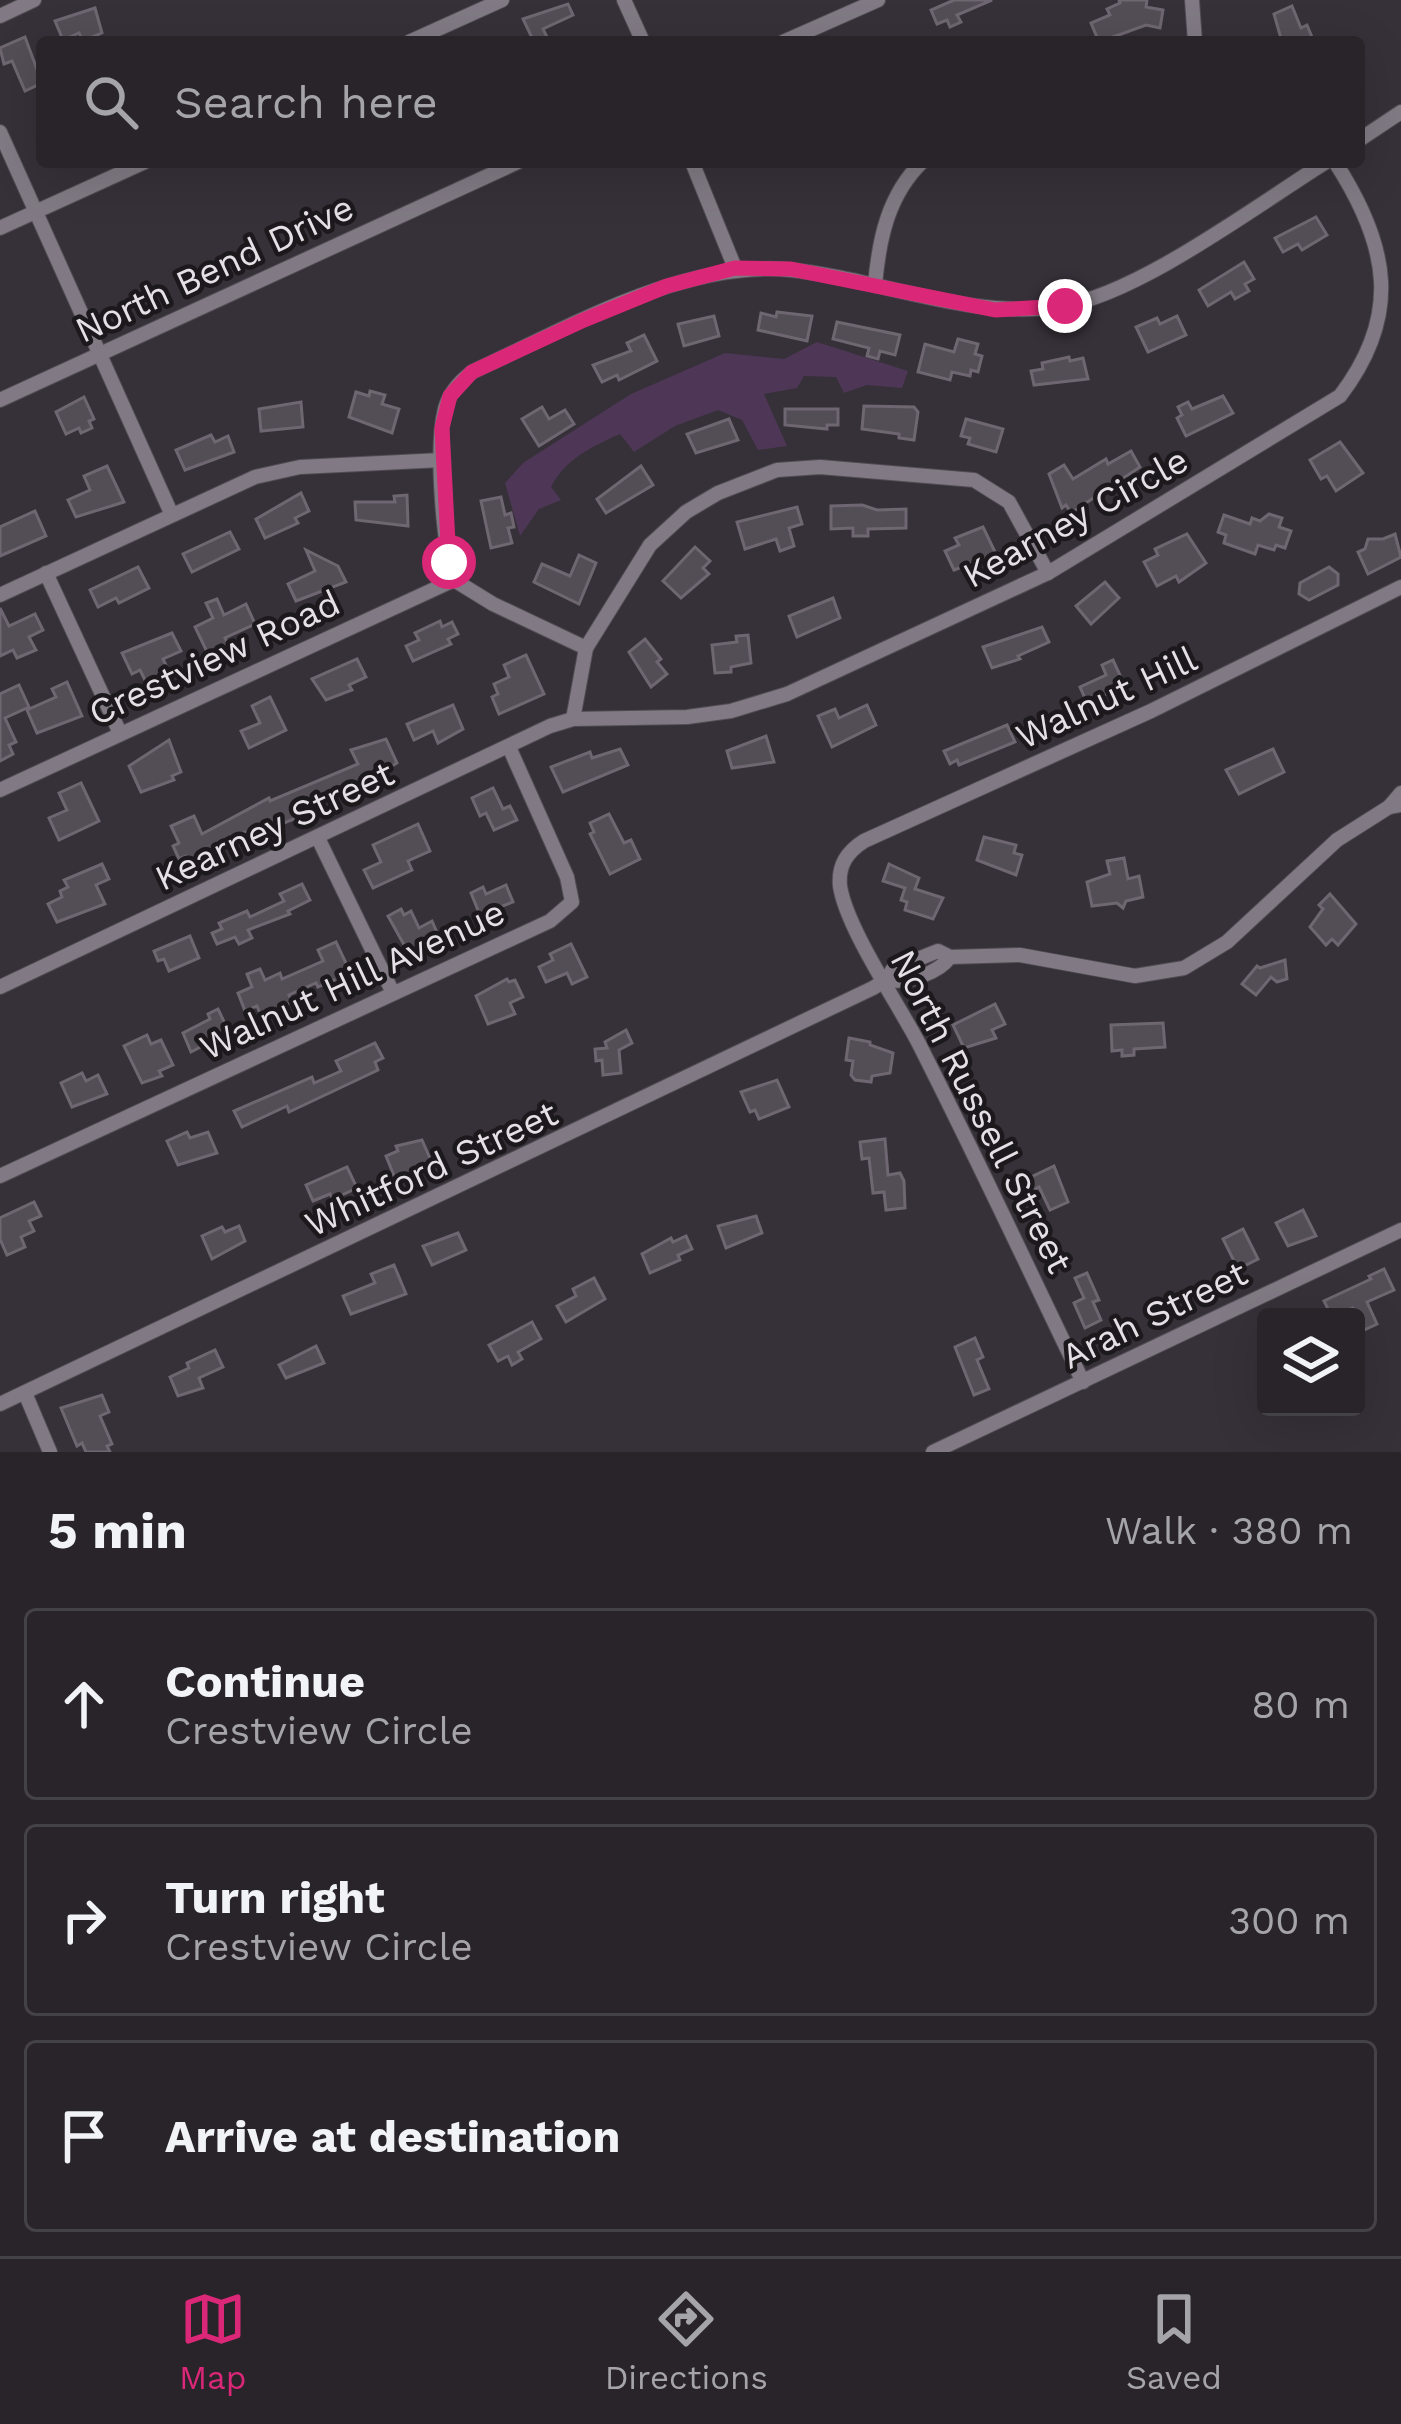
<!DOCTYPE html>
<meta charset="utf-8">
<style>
body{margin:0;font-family:"Work Sans",sans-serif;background:#343036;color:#f1f3f6}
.controls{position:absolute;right:36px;bottom:36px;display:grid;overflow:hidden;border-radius:12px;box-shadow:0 12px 48px #0002}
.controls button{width:108px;height:108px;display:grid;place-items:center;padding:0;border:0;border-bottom:3px solid #444147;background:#28242a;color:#f1f3f6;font:60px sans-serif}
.stop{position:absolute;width:36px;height:36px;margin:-27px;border:9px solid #db2777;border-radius:50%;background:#fff}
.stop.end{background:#db2777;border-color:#fff;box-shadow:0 3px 12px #0008}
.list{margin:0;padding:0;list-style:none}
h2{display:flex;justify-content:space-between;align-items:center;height:156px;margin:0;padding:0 48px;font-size:51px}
h2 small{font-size:39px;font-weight:400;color:#a5a4a8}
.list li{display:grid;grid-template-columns:78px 1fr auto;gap:36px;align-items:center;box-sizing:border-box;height:192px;margin:0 24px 24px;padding:0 24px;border:3px solid #444147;border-radius:12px}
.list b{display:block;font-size:45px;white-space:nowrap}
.list p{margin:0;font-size:39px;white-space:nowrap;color:#a5a4a8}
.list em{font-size:39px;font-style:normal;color:#a5a4a8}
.icon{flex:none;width:66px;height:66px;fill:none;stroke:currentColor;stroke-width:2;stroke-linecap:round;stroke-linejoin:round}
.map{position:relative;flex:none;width:1401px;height:1452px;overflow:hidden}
.search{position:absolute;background:#28242a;box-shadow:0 12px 48px #0002;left:36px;right:36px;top:36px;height:132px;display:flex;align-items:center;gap:30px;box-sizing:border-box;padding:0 42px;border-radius:12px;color:#a5a4a8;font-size:45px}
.sheet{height:804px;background:#28242a}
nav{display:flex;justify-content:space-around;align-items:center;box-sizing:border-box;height:168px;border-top:3px solid #444147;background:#28242a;font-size:33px;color:#a5a4a8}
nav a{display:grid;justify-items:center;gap:6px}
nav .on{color:#db2777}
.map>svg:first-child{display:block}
</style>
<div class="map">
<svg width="1401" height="1452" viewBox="0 0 1401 1452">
<rect width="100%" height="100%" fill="#363038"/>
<path fill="#4e3756" d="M817 342 908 371 902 388 867 385 844 393 836 377 804 376 797 388 764 394 787 446 758 450 742 420 718 410 675 426 634 452 620 434C593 446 565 459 551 487L561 500 539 509 520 536 505 483 523 463 631 394 725 353 784 359Z"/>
<g fill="#534d56" stroke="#6e6670" stroke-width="3">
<path d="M954 0H992L957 15 961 22 950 27 947 20 937 24 931 10Z"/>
<path d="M1119 0H1147L1146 7 1163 10 1160 28 1146 25 1099 42 1091 23 1110 15 1107 9 1120 3Z"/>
<path d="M568 4 573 15 543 29 547 37 534 42 523 19Z"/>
<path d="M1292 6 1301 28 1307 25 1314 42H1282L1274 14Z"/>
<path d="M95 8 102 33 83 41 79 33 63 40 55 21Z"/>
<path d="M25 37 42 83 25 91 12 61 4 64 0 48Z"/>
<path d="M1316 217 1327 235 1302 250 1298 244 1283 252 1275 238Z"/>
<path d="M1244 262 1254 279 1245 284 1249 291 1235 299 1231 292 1208 306 1199 290Z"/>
<path d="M777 312 812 316 807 341 758 330 761 313 776 317Z"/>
<path d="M714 316 719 336 684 346 678 324Z"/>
<path d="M1177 316 1186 335 1148 352 1136 327 1157 318 1160 324Z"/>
<path d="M837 322 900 335 895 355 880 351 878 359 867 356 869 348 833 339Z"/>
<path d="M644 335 657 361 619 380 617 375 602 382 593 365 631 351 627 343Z"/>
<path d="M958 339 978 344 975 354 982 356 978 372 971 370 970 376 952 372 950 380 918 372 925 344 954 352Z"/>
<path d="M1069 357 1070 361 1083 358 1088 379 1034 385 1031 371 1043 369 1042 363Z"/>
<path d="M370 391 385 395 382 404 399 409 392 433 349 417 356 392 369 396Z"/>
<path d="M1223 396 1233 413 1186 436 1177 418 1182 415 1178 407 1188 402 1192 409Z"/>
<path d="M84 397 94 419 89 421 92 428 81 433 79 428 66 434 56 412Z"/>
<path d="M301 402 303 427 261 431 259 409Z"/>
<path d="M864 406 914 407 918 412 914 440 899 438V434L862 429Z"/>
<path d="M542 407 549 419 565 410 574 424 539 446 522 419Z"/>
<path d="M785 409H838V425H827V429L785 425Z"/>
<path d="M729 419 738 440 696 453 687 434Z"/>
<path d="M966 419 1003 429 996 452 968 444 970 438 961 436Z"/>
<path d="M211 435 215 442 228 436 234 452 185 470 176 450Z"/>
<path d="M1340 442 1363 473 1336 491 1327 476 1321 479 1310 460Z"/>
<path d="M1131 451 1140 467 1071 513 1066 505 1062 508 1049 474 1064 465 1073 479 1106 459 1108 464Z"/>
<path d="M107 466 124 502 76 517 68 500 90 490 84 476Z"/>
<path d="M641 466 653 485 606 513 597 499Z"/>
<path d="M301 493 309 511 295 518 298 523 265 538 256 519Z"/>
<path d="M407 495 408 526 356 520 355 502H395L394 496Z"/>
<path d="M501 497 505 515 511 513 514 527 508 528 512 543 491 548 481 501Z"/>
<path d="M862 505 877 510 906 509V528L868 529V536H853V528L831 529V506Z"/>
<path d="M797 507 802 524 789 528 794 546 780 551 776 539 745 549 737 522Z"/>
<path d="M35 511 46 536 0 556V527Z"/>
<path d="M1269 514 1282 518 1279 527 1291 531 1285 548 1276 545 1274 550 1258 545 1255 554 1224 543 1226 535 1218 532 1224 515 1250 524 1252 518 1260 521Z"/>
<path d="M983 527 996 554 954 570 945 551 959 545 955 538Z"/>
<path d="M230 532 239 549 192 572 183 554Z"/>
<path d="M1187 534 1206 563 1179 582 1176 576 1157 586 1144 562 1158 555 1155 549Z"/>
<path d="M1395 534 1401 557 1368 574 1358 552 1365 549 1368 539H1383Z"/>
<path d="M695 547 710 561 703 568 709 574 681 598 663 581Z"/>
<path d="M306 550 338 566 346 582 296 601 288 584 315 571Z"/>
<path d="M579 555 596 563 579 604 534 582 542 564 570 576Z"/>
<path d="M138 567 149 588 119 603 116 598 98 607 90 590Z"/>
<path d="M1329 567 1338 574V585L1309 600 1299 594 1300 583Z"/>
<path d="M1105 582 1119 598 1091 624 1076 606Z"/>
<path d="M833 598 840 618 797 637 789 616Z"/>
<path d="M217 599 224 615 246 604 255 624 225 638 229 646 209 656 195 627 213 618 206 603Z"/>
<path d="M0 608 9 626 35 614 43 630 29 637 36 650 17 658 13 650 0 656Z"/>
<path d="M440 621 442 627 452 622 458 634 448 639 451 644 413 661 406 646 419 640 415 633Z"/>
<path d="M1042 627 1049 642 1018 656 1020 659 992 668 983 647Z"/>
<path d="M172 633 181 651 163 659 170 674 147 684 140 670 132 674 122 653Z"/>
<path d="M748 635 751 663 731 667V672L715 673 712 645 737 642 736 636Z"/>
<path d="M645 639 661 659 657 662 667 674 651 687 629 652Z"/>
<path d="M526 655 544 694 499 714 492 697 498 694 494 684 509 677 504 665Z"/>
<path d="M357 659 366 677 349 685 352 690 326 700 312 679Z"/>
<path d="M1113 660 1125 686 1087 703 1080 687 1106 675 1102 665Z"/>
<path d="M67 682 82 716 37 733 27 710 56 697 52 689Z"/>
<path d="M19 685 29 707 5 718 16 742 9 745 13 754 0 761V694Z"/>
<path d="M270 697 286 730 249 748 241 731 260 723 252 706Z"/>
<path d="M453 705 463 729 438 743 433 731 414 740 407 724Z"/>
<path d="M867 705 876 725 832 747 818 716 835 709 839 718Z"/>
<path d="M1007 725 1015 742 959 765 957 760 950 764 944 751Z"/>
<path d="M766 736 774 762 732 768 727 751Z"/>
<path d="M386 739 397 763 384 771 316 803 318 808 299 817 262 832 259 826 223 842 225 848 190 866 186 856 179 859 173 846 179 843 171 826 194 816 202 834 269 798 270 801 358 764 351 750Z"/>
<path d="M169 740 181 772 172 776 174 780 141 792 129 766Z"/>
<path d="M620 749 628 765 563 792 551 767 590 752 592 758Z"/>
<path d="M1273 749 1284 772 1239 794 1226 770Z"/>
<path d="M81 783 99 821 59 840 49 818 67 810 59 793Z"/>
<path d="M493 788 503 809 510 806 517 820 494 830 486 813 480 816 472 798Z"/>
<path d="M609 814 624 843 631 840 640 859 610 874 590 834 594 832 590 823Z"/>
<path d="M418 824 430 851 408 861 412 870 373 888 364 870 381 862 373 845Z"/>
<path d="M984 837 1016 845 1014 853 1022 855 1016 875 977 860Z"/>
<path d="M1124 858 1128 879 1139 876 1143 897 1126 901 1123 908 1117 903 1092 906 1087 882 1110 874 1107 861Z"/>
<path d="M102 864 109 879 96 885 105 904 57 922 48 904 62 897 60 891 68 887 64 880Z"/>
<path d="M889 864 919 878 915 889 943 898 933 919 905 910 907 902 901 900 905 888 883 881Z"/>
<path d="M302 884 310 900 288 911 290 914 248 930 252 938 239 944 235 937 217 944 212 933 222 929 219 923 247 911 250 917 284 901 280 894Z"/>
<path d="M506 885 513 902 480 915 471 893 483 887 486 894Z"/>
<path d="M1330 894 1356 924 1338 945 1332 939 1326 945 1310 927 1323 909 1319 905Z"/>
<path d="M401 909 404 915 411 911 419 928 432 921 439 937 408 952 388 916Z"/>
<path d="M190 936 199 958 169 971 164 959 158 961 154 951Z"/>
<path d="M336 942 353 978 336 985 334 980 318 987 316 983 289 995 292 1002 261 1016 257 1006 245 1011 238 993 252 987 247 974 260 969 265 980 280 973 282 979 323 961 318 950Z"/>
<path d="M571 944 587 977 572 984 567 973 546 982 539 967 553 960 550 954Z"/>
<path d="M1285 960 1287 979 1277 982 1271 977 1256 995 1242 984 1257 966 1260 968Z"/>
<path d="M507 979 509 982 515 980 523 997 510 1003 515 1014 488 1024 476 996Z"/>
<path d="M995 1004 1005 1024 992 1030 996 1038 964 1048 953 1025Z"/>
<path d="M218 1009 229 1032 191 1052 183 1033 210 1019 208 1014Z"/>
<path d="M1163 1023 1165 1047 1134 1049V1055L1122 1056V1050L1112 1051 1111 1025Z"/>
<path d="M626 1030 632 1043 619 1050 621 1073 603 1075 602 1060 596 1061 595 1049 607 1048 605 1042Z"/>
<path d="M147 1035 151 1044 161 1040 173 1065 159 1071 162 1076 142 1083 124 1046Z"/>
<path d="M849 1038 870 1042V1045L893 1053 890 1073 872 1076 871 1082 855 1080 851 1075 853 1061 846 1060Z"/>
<path d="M375 1043 383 1058 375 1062 378 1070 289 1112 287 1106 242 1127 234 1111 312 1077 314 1083 341 1071 336 1061Z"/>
<path d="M82 1073 86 1081 98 1075 107 1094 72 1107 61 1083Z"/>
<path d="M777 1080 789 1107 759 1119 755 1110 750 1112 741 1092Z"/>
<path d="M187 1132 190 1138 208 1132 217 1153 178 1165 167 1141Z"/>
<path d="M885 1139 888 1175 900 1173 904 1181 905 1208 886 1210 884 1192 873 1193 869 1158 862 1159 860 1142Z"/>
<path d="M422 1140 433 1165 395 1178 386 1156 398 1151 396 1146Z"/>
<path d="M1054 1166 1068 1202 1050 1210 1039 1187 1034 1190 1029 1178Z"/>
<path d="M347 1167 357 1188 333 1199 330 1194 313 1201 306 1185Z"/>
<path d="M34 1202 41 1216 29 1221 34 1231 21 1237 25 1247 7 1255 0 1239V1218Z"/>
<path d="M1303 1210 1316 1236 1288 1246 1276 1223Z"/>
<path d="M756 1216 762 1233 726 1248 718 1226Z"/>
<path d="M239 1226 245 1241 212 1259 202 1236 222 1227 225 1232Z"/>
<path d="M1243 1229 1258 1259 1238 1269 1223 1239Z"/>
<path d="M458 1233 466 1250 432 1265 423 1246Z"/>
<path d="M686 1236 692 1249 678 1255 680 1260 650 1273 642 1254 671 1238 673 1242Z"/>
<path d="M394 1265 406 1294 351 1314 343 1296 375 1283 371 1274Z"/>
<path d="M1384 1269 1394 1290 1367 1302 1377 1324 1364 1330 1353 1308 1332 1317 1324 1301 1371 1279 1369 1276Z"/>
<path d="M1087 1273 1099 1300 1093 1302 1101 1320 1085 1328 1074 1303 1084 1298 1075 1278Z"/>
<path d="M594 1278 605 1299 566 1322 557 1306 576 1296 573 1289Z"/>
<path d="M532 1322 541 1339 518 1352 522 1359 512 1365 508 1356 498 1361 489 1345Z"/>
<path d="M975 1338 983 1357 977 1360 989 1389 974 1395 955 1347Z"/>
<path d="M316 1346 324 1363 286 1378 279 1365Z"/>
<path d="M215 1350 223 1367 199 1378 203 1388 178 1396 170 1377 189 1368 187 1363Z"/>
<path d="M102 1395 109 1412 100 1416 112 1444 107 1446 110 1452H86L82 1443 77 1446 61 1408Z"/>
</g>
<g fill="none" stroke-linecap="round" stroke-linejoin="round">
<defs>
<g id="minor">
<path d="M624 0 643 42"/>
<path d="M1192 0 1195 42"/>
<path d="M0 16 34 0"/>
<path d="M409 42 502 0"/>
<path d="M783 42 878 0"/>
<path d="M0 132 171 513"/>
<path d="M1359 140 1401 112"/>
<path d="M692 162 735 268"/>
<path d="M0 228 145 162"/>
<path d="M875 285C879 239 888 195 922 162"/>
<path d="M0 400 518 162"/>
<path d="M46 573 120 733"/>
<path d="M454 580C443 542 435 448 445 409 449 393 459 382 472 372 568 328 684 259 791 270 881 279 971 321 1062 306 1139 294 1257 205 1326 162"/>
<path d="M454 580 493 604 586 648"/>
<path d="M0 595 255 477 300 467 442 460"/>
<path d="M573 719 586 648 650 545 686 512 718 493 777 470 820 467 974 480 1009 502 1048 573"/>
<path d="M0 790 454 580"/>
<path d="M1401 793 1389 807 1401 805"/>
<path d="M318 838 393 993"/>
<path d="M886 980C907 983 938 974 950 957"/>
<path d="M0 987 550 726 573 719 687 717 731 711 787 694 1048 573 1340 396C1401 316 1390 247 1335 162"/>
<path d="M0 1176 550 921 572 902 567 877 509 747"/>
<path d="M1083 1382C1028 1268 975 1154 918 1042 897 1002 846 927 840 886 838 865 847 852 864 841L1151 711 1401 587"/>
<path d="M25 1393 50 1452"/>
<path d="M0 1404 873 988 886 980 893 969 938 951 950 957 1020 955 1135 976 1184 968 1227 942 1337 840 1389 807"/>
<path d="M933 1452 1401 1230"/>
</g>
</defs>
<use href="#minor" stroke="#514c53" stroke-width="16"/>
<use href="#minor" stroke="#817a84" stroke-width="14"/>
</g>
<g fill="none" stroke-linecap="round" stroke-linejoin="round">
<path stroke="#db2777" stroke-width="15" d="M449 562 442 428 450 396 472 372 584 320 667 286 735 268 791 269 995 310 1065 306"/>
</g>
<g text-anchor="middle" stroke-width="9" stroke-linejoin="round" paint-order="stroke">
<g font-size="36" fill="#e4e0e6" stroke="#1c191d">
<text transform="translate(214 268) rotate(-25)" y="13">North Bend Drive</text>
<text transform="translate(1075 517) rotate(-29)" y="13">Kearney Circle</text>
<text transform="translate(214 657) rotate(-25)" y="13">Crestview Road</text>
<text transform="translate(1106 697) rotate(-25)" y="13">Walnut Hill</text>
<text transform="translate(274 825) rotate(-25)" y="13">Kearney Street</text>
<text transform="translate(352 979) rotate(-25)" y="13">Walnut Hill Avenue</text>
<text transform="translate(982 1111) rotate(63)" y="13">North Russell Street</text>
<text transform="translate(431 1168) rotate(-25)" y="13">Whitford Street</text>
<text transform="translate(1154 1314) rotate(-26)" y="13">Arah Street</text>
</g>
</g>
</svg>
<div class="controls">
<button><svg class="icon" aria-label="layers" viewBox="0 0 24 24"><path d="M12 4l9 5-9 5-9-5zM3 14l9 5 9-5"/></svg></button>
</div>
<div class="stop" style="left:449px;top:562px"></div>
<div class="stop end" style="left:1065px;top:306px"></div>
<div class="search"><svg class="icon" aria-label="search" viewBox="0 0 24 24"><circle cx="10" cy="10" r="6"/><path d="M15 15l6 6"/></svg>Search here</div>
</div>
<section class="sheet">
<h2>5 min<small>Walk · 380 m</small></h2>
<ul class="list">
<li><svg class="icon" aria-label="ahead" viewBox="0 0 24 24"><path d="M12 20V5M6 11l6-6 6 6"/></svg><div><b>Continue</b><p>Crestview Circle</p></div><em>80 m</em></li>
<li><svg class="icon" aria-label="right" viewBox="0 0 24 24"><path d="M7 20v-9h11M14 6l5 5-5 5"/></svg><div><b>Turn right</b><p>Crestview Circle</p></div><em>300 m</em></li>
<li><svg class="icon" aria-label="arrive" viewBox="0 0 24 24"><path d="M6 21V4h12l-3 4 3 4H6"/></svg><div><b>Arrive at destination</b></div></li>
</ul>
</section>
<nav>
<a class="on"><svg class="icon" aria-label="map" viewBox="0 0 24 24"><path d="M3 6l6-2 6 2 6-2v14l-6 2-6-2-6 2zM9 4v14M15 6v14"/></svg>Map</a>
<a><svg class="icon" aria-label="directions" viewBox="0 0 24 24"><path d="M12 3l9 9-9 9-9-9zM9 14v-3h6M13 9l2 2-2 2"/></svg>Directions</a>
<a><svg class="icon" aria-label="saved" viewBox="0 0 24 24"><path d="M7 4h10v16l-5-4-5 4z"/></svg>Saved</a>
</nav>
